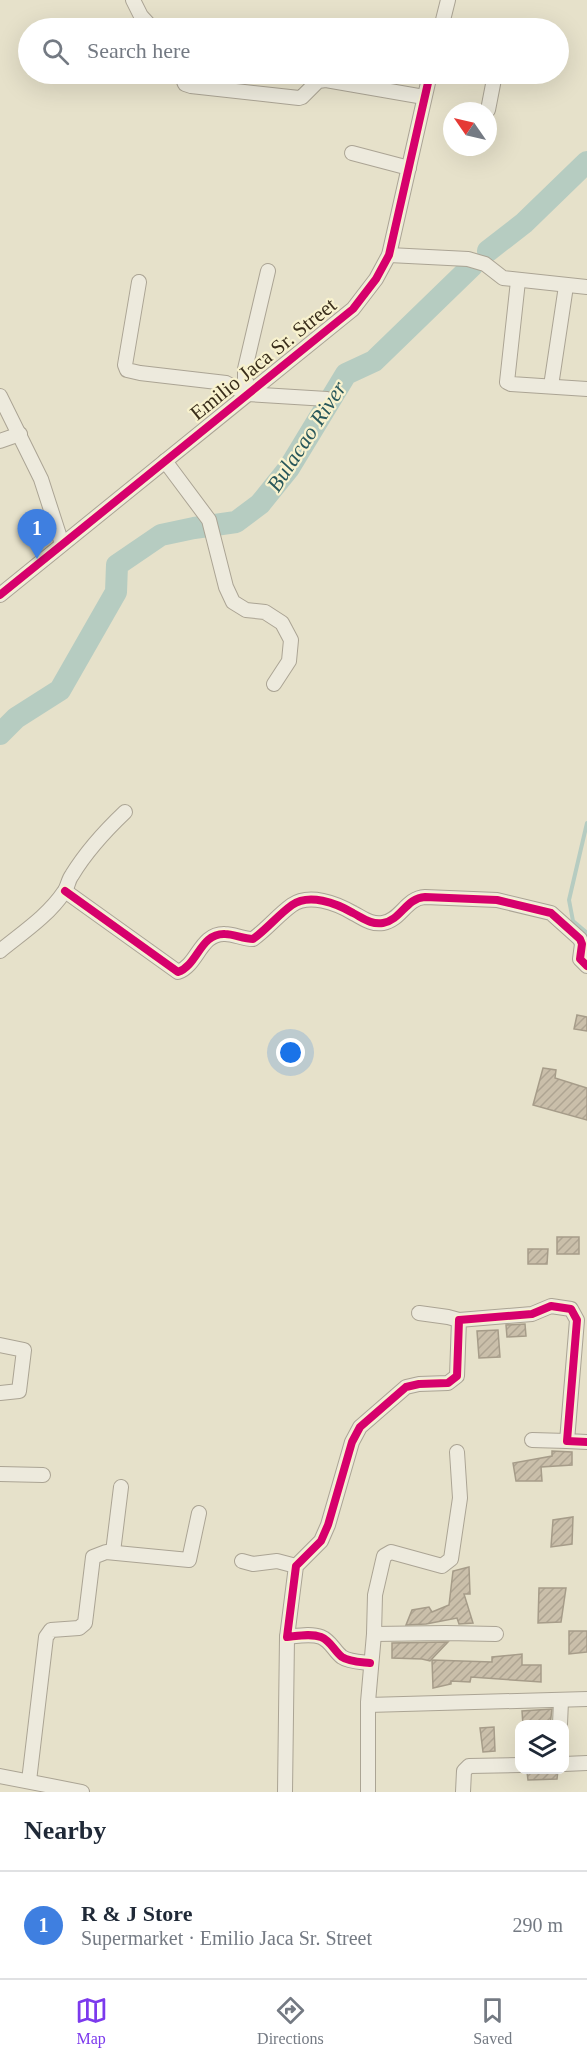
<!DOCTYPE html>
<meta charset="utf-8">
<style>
body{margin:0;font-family:"Times New Roman",serif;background:#f2f2f3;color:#1f2937}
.controls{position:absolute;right:18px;bottom:18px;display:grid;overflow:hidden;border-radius:12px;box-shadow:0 6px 24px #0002}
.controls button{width:54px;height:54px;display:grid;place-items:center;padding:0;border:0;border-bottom:2px solid #e0e1e3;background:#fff;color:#1f2937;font:30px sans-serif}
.compass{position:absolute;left:443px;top:102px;width:54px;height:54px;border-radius:50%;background:#fff;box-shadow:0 6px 24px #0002;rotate:304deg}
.you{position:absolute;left:291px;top:1053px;width:21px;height:21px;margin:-15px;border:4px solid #fff;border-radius:50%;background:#1a73e8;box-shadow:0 0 0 9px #1a73e833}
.badge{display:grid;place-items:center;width:39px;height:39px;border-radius:50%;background:#7c3aed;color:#fff;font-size:20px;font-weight:700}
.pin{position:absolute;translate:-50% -50px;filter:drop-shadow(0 2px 3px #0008)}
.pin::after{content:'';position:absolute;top:32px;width:21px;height:18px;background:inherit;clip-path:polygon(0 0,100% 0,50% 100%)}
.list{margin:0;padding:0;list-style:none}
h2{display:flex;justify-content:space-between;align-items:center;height:78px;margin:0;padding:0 24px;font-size:26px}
h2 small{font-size:20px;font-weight:400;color:#747a83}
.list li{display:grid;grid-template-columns:39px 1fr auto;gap:18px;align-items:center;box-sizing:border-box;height:108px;padding:0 24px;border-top:2px solid #e0e1e3}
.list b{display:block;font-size:22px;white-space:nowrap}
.list p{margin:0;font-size:20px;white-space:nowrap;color:#747a83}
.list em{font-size:20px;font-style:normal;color:#747a83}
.icon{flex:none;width:33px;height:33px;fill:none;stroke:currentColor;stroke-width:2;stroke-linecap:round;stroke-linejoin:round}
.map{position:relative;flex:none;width:587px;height:1792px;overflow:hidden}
.search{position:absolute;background:#fff;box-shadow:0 6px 24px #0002;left:18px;right:18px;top:18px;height:66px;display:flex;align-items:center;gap:15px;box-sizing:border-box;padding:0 21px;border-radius:33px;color:#747a83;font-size:22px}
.sheet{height:186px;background:#fff}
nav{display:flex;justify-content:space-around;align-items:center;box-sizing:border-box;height:84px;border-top:2px solid #e0e1e3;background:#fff;font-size:16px;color:#747a83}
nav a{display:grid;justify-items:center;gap:3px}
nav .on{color:#7c3aed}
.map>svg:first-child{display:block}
</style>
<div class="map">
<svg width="587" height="1792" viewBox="0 0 587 1792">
<defs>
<pattern id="building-hatch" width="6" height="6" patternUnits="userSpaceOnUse" patternTransform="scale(1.5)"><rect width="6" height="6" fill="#cabfaa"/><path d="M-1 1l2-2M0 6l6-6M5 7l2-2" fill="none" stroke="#aea492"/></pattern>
</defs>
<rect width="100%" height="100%" fill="#e6e1ca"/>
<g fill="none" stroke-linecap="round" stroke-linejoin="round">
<path stroke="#b6ccc1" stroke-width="4" d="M587 823 569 900 573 921 587 933"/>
<g stroke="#b6ccc1" stroke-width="22">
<path d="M488 251 524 223 587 162"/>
<path d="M0 734 16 718 60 690 116 592 117 565 161 535 194 528 236 522 260 504 289 468 346 374 374 361 472 266"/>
</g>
</g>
<g fill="url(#building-hatch)" stroke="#a69c89" stroke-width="1.5">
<path d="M577 1015 587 1017V1031L574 1029Z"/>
<path d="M543 1068 556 1070 555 1078 587 1088V1120L533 1105Z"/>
<rect x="557" y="1237" width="22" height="17"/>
<path d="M528 1249H548L547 1264H528Z"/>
<path d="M525 1324 526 1336 507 1337 506 1325Z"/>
<path d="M498 1330 500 1357 479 1358 477 1331Z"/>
<path d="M552 1451 572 1452V1465L541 1467 542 1481H516L513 1463 552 1456Z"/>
<path d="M573 1517 572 1544 551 1547 553 1520Z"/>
<path d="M469 1567 470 1594H464L473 1623 459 1624 457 1618 426 1624 406 1625 412 1610 429 1607 432 1612 449 1605 453 1571Z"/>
<path d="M539 1588H566L561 1622 538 1623Z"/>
<path d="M569 1631H587V1652L569 1654Z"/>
<path d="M448 1642 430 1661 422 1659 392 1658V1643Z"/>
<path d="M522 1654V1665H541V1682L471 1677 470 1682 451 1681V1684L433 1688 432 1660 492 1662V1657Z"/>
<path d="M552 1709 550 1725H544L536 1721 533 1725H523L522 1711Z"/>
<path d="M494 1727 495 1751 483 1752 480 1728Z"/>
<path d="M553 1770H558L557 1779 528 1780 527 1772Z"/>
</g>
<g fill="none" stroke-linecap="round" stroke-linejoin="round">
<defs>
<g id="minor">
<path d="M133 0 141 16 152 28"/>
<path d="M441 28 448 0"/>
<path d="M181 74 185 84 191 86 299 98 302 97 318 81 326 80 424 97"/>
<path d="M488 110 495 74"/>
<path d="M352 153 409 168"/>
<path d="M389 255 468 259 485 264 503 278 587 287"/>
<path d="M518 281 507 382 511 384 587 389"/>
<path d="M139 282 125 365 127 370 140 373 226 383 247 394 327 399"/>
<path d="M551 386 566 286"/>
<path d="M250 391 245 379V369L268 271"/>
<path d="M0 396 41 479 62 544"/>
<path d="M0 441 20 434"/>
<path d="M165 461 209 520 226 587 233 602 246 610 265 612 282 623 291 640 289 661 274 684"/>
<path d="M0 595 353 309 376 279 389 255 430 74"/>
<path d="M65 891 178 972C198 965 200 933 225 934 234 934 243 939 253 939 267 929 278 915 292 905 309 893 336 903 353 913 363 918 371 925 383 923 401 920 406 898 425 897L497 900 551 913 580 939 582 944 580 959 587 966"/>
<path d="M0 951C22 933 48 916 64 892 68 887 68 880 72 875 86 852 105 831 125 812"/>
<path d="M419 1313 448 1317 459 1320"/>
<path d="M0 1345 24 1350 19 1391 0 1393"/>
<path d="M532 1440 567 1441"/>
<path d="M0 1474 43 1475"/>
<path d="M113 1552 121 1487"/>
<path d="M242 1561 253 1564 277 1561 296 1566"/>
<path d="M374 1634 446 1633 496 1634"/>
<path d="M370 1663C362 1662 349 1662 342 1657 334 1651 331 1641 321 1637 311 1633 297 1636 287 1637L296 1566 321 1541 328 1525 352 1442 360 1427 406 1387 419 1384 448 1383 457 1376 459 1320 532 1314 551 1306 571 1309 577 1320 567 1441 587 1442"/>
<path d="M368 1705 587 1699"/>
<path d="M560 1724 561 1701"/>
<path d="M564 1764 587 1763"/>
<path d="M0 1776 82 1792"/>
<path d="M29 1781 46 1637 51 1630 79 1628 85 1623 93 1557 106 1552 189 1560 199 1513"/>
<path d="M285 1792 287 1637"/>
<path d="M368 1792V1702L374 1634 375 1595 384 1556 391 1552 442 1566 451 1559 460 1498 457 1452"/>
<path d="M463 1792 464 1771 469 1766 520 1765"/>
</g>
</defs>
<use href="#minor" stroke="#aba494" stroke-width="16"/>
<use href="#minor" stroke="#edeadd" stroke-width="14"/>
<defs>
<g id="cycleway">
<path d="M0 595 353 309 376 279 389 255 430 74"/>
<path d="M65 891 178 972C198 965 200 933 225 934 234 934 243 939 253 939 267 929 278 915 292 905 309 893 336 903 353 913 363 918 371 925 383 923 401 920 406 898 425 897L497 900 551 913 580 939 582 944 580 959 587 966"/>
<path d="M370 1663C362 1662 349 1662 342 1657 334 1651 331 1641 321 1637 311 1633 297 1636 287 1637L296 1566 321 1541 328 1525 352 1442 360 1427 406 1387 419 1384 448 1383 457 1376 459 1320 532 1314 551 1306 571 1309 577 1320 567 1441 587 1442"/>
</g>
</defs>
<use href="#cycleway" stroke="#f8f2ce" stroke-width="11"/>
<use href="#cycleway" stroke="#d6006c" stroke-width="8"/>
</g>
<g text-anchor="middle" stroke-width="4.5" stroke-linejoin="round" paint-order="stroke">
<g font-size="21" fill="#3a2e1b" stroke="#f8f2ce">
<text transform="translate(263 359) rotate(-39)" y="7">Emilio Jaca Sr. Street</text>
</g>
<g font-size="22" font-style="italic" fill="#29585b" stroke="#f8f2ce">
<text transform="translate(306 436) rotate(-57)" y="8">Bulacao River</text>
</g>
</g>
</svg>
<div class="controls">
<button><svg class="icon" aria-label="layers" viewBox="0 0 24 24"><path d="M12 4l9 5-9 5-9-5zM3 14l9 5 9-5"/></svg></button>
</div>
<svg class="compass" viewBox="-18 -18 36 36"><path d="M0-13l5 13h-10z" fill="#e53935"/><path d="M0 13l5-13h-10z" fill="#747a83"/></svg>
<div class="you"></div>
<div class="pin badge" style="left:37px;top:559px;background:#3f7fe0">1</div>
<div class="search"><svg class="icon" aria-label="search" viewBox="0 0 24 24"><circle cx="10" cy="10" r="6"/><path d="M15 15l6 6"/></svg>Search here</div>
</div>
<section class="sheet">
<h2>Nearby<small></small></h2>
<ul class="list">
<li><span class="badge" style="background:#3f7fe0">1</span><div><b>R &amp; J Store</b><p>Supermarket · Emilio Jaca Sr. Street</p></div><em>290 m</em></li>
</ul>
</section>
<nav>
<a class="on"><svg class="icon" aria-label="map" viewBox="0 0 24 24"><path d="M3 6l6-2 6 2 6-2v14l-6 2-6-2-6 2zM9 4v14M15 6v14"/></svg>Map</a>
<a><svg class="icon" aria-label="directions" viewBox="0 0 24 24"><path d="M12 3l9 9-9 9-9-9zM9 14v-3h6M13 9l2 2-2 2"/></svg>Directions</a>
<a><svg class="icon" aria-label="saved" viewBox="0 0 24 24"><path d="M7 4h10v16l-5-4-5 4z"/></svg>Saved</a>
</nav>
